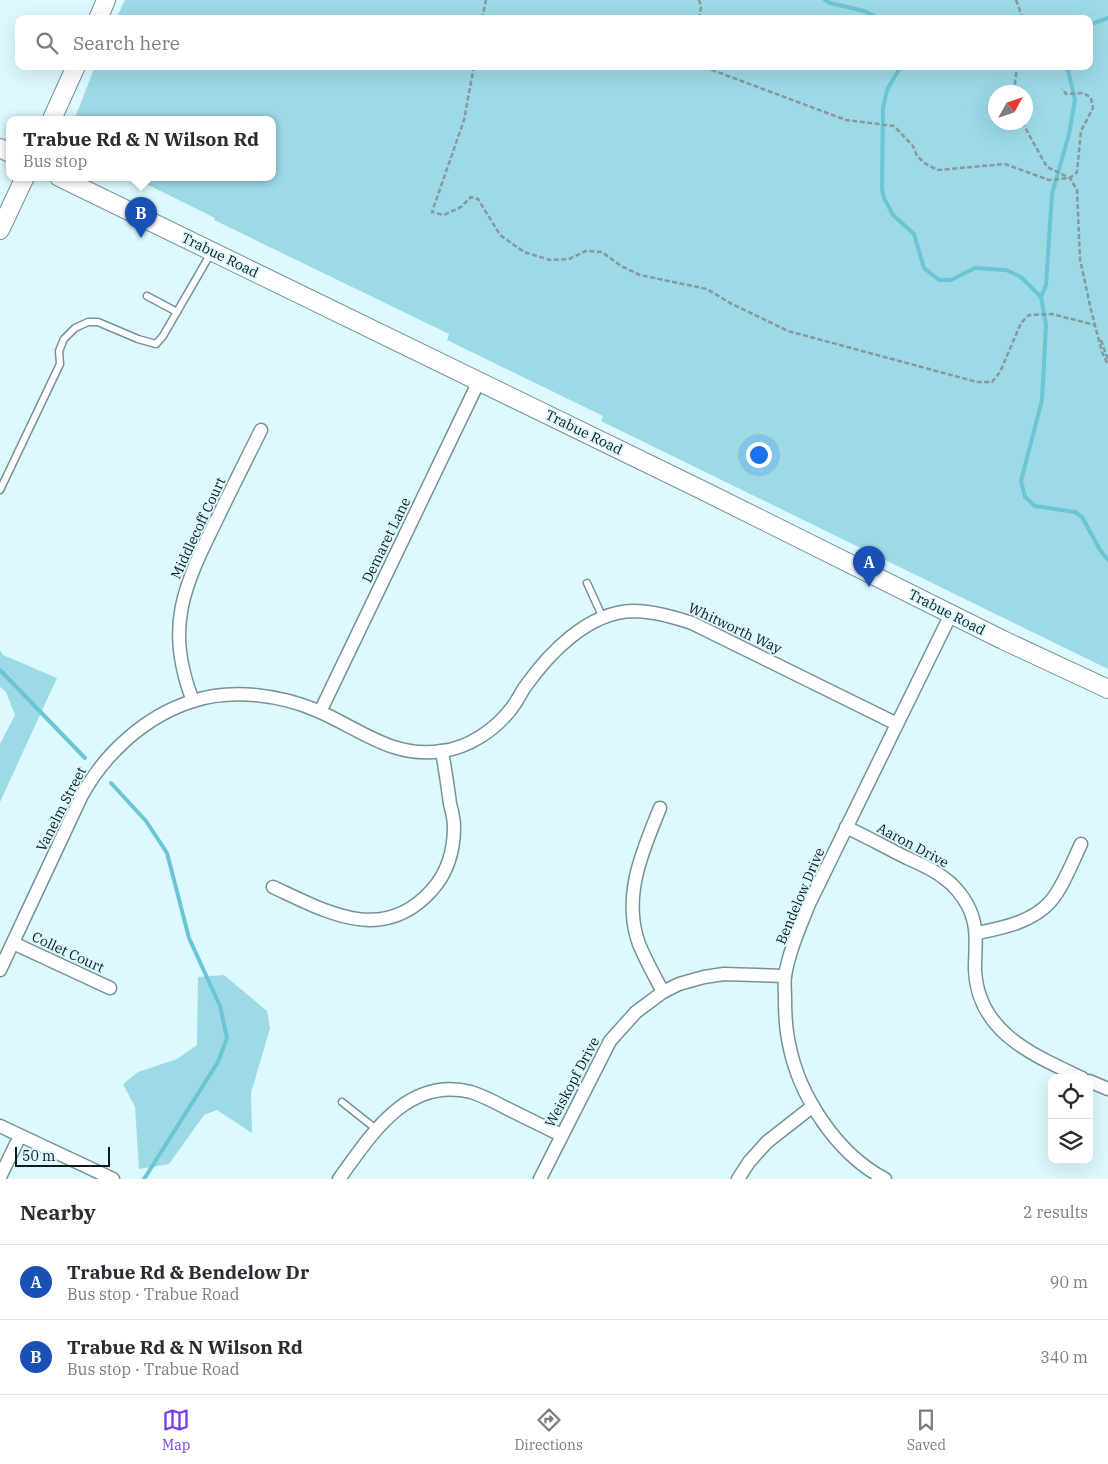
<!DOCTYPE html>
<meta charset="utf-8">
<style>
body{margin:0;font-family:"IBM Plex Serif",serif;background:#f7f7f7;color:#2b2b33}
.controls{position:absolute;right:15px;bottom:15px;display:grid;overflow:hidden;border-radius:10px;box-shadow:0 5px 20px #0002}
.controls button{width:45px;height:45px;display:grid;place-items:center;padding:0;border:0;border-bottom:1px solid #e1e1e2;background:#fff;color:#2b2b33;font:25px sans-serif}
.compass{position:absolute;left:988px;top:85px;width:45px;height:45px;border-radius:50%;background:#fff;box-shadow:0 5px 20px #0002;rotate:50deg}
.scale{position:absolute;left:15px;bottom:12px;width:95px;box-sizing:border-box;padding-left:5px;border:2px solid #0f191b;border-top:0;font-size:14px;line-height:18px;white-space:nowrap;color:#0f191b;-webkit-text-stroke:4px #dcf9ff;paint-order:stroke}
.you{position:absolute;left:758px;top:454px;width:18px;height:18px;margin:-12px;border:4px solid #fff;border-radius:50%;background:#1a73e8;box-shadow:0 0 0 8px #1a73e833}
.badge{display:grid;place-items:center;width:32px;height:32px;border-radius:50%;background:#7c3aed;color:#fff;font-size:16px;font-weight:700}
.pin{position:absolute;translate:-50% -41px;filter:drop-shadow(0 1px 2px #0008)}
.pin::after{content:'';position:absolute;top:26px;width:18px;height:15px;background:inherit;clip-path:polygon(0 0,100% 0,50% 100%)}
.popup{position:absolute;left:6px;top:116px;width:270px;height:65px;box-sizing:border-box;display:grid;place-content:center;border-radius:10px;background:#fff;filter:drop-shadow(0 1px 4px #0005);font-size:16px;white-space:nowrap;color:#7c7c81}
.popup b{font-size:19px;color:#2b2b33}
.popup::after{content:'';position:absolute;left:50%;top:100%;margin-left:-10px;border:10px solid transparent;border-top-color:#fff}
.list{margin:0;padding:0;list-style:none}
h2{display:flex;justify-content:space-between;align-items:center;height:65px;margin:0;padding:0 20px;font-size:21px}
h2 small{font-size:16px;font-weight:400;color:#7c7c81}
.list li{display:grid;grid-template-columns:32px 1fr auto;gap:15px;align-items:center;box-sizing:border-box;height:75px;padding:0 20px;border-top:1px solid #e1e1e2}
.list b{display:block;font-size:19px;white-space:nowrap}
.list p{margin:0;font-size:16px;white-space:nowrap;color:#7c7c81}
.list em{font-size:16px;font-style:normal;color:#7c7c81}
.icon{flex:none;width:28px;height:28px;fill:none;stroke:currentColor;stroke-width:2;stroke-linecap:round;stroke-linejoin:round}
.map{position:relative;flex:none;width:1108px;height:1179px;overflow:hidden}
.search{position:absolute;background:#fff;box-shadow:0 5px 20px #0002;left:15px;right:15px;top:15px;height:55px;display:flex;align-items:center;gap:12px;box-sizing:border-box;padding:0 18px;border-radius:10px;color:#7c7c81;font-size:19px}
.sheet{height:215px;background:#fff}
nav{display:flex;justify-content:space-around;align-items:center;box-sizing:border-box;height:70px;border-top:1px solid #e1e1e2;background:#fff;font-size:14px;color:#7c7c81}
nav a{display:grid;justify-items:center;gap:2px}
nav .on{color:#7c3aed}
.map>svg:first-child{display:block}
</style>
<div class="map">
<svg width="1108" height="1179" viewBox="0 0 1108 1179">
<rect width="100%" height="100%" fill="#dcf9ff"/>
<g fill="#9ddae6" fill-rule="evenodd">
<path d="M125 0H1108V669L601 421 603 416 447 340 449 334 214 220 215 218 132 177H272V119H75V118L95 66H1089V19H116ZM996 92H1026V122H996Z"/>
<path d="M0 650 3 655 57 678 0 802V744L15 715 6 692 0 687Z"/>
<path d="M224 975 267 1011 270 1028 251 1093 252 1133 217 1110 204 1115 169 1164 139 1169 135 1107 123 1084 138 1072 177 1059 197 1045 198 977Z"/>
</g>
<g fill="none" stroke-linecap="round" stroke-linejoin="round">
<g stroke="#6cc5d5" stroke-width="4">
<path d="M825 0 830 3 864 11 881 19"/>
<path d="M1089 25 1108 18"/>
<path d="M901 66 887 90 883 108 882 189 884 198 893 215 914 234 924 268 939 280H951L975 268 1006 270 1021 277 1041 297 1046 325 1042 400 1021 481 1025 497 1035 506 1075 512 1082 517 1100 550 1108 560"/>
<path d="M1041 297 1046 285 1052 194 1069 134 1075 100 1067 66"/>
<path d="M0 670 85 758"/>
<path d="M111 783 146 821 167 853 189 938 220 1006 227 1038 218 1062 144 1179"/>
</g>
<defs>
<g id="lane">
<path d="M147 296 177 312"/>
<path d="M0 490 60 364 59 351 64 339 75 328 88 322H98L138 339 156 344 163 336 211 253"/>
<path d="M587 583 603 618"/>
<path d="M342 1102 376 1129"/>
</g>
<g id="street">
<path d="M193 701C164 627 184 586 217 519 231 490 246 460 261 430"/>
<path d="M320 712 479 381"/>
<path d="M660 808C642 852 622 897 639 944 646 961 655 977 663 992"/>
<path d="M846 827C867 837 887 848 907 858 920 864 933 869 944 878 953 884 963 896 968 906 979 927 975 947 975 969 977 1032 1033 1055 1082 1078"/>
<path d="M273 887C327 912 383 945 432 890 448 872 454 850 454 827 454 819 452 811 450 804 448 787 445 769 442 751"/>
<path d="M977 933C1003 928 1032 922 1050 902 1062 889 1073 861 1081 844"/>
<path d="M13 943 110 988"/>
<path d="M0 970 81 797C104 754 145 716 193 701 232 688 281 695 318 711 360 729 393 759 442 751 468 748 495 730 511 709 517 702 520 694 525 687 549 653 588 612 633 611 653 611 673 617 692 623L897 724"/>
<path d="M1089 1081 1108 1089"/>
<path d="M0 1126 113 1179"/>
<path d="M0 1177 20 1136"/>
<path d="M339 1179C371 1135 407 1076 471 1092 483 1096 495 1102 506 1108 524 1117 543 1126 561 1135"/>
<path d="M540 1179 610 1041 636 1012 663 992 679 984 704 977 724 974 785 976"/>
<path d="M738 1179 749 1162 767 1142 813 1106"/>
<path d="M885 1179C837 1154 799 1096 789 1044 786 1030 785 1013 785 999 785 991 784 983 785 976 789 951 800 927 809 904L951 614"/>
</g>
<g id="secondary">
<path d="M98 19 106 0"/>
<path d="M52 119 76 66"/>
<path d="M0 148 10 153"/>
<path d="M59 177 702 490 1003 640 1108 689"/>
<path d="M0 230 25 177"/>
</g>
</defs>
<use href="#lane" stroke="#779297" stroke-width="9"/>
<use href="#street" stroke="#779297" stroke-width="15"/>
<use href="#secondary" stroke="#779297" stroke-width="20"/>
<g stroke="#859a9e" stroke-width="2.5" stroke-dasharray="5 2.5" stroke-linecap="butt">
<path d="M1016 0 1023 19"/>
<path d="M482 19 486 0"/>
<path d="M699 19 701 7 699 0"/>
<path d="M474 66 464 120 432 212 444 215 461 207 471 197 478 199 500 235 524 252 550 260 569 259 586 251 602 252 621 266 640 275 707 289 730 303 788 331 977 382H992L1000 372 1021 323 1029 315 1052 314 1095 325"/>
<path d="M705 66 712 70 846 120 894 126 913 146 917 156 926 164 938 170 1005 164 1049 180 1070 178 1077 172 1081 131 1093 108 1091 98 1084 93 1066 94 1062 89"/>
<path d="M1014 92 1017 66"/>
<path d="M1022 122 1047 167 1070 178 1077 190 1080 259 1091 310 1102 352 1108 365"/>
<path d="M1101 340 1108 360"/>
</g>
<use href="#lane" stroke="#fff" stroke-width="6"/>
<use href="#street" stroke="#fff" stroke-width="12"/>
<use href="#secondary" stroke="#fff" stroke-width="18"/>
</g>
<g text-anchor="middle" stroke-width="4" stroke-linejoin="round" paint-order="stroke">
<g font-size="14" fill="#0f191b" stroke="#dcf9ff">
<text transform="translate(220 255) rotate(26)" y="5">Trabue Road</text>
<text transform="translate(584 432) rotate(26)" y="5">Trabue Road</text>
<text transform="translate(198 528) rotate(-65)" y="5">Middlecoff Court</text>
<text transform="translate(386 540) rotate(-64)" y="5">Demaret Lane</text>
<text transform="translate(947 612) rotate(27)" y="5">Trabue Road</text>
<text transform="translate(735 628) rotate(25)" y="5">Whitworth Way</text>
<text transform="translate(61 809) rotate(-63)" y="5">Vanelm Street</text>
<text transform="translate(913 845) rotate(28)" y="5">Aaron Drive</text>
<text transform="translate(800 896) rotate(-67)" y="5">Bendelow Drive</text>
<text transform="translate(68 952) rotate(25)" y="5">Collet Court</text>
<text transform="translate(572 1082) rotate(-62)" y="5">Weiskopf Drive</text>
</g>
</g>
</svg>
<div class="controls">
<button><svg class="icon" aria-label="locate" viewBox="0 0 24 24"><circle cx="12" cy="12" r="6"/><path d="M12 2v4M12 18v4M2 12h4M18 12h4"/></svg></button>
<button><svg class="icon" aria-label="layers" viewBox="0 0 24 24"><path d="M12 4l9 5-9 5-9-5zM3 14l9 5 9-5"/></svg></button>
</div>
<svg class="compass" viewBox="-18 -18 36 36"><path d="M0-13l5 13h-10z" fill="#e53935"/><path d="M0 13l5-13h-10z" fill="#7c7c81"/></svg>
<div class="scale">50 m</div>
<div class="you"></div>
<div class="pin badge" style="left:869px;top:587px;background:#1a4fb4">A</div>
<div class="pin badge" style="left:141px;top:238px;background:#1a4fb4">B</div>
<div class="popup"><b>Trabue Rd &amp; N Wilson Rd</b>Bus stop</div>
<div class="search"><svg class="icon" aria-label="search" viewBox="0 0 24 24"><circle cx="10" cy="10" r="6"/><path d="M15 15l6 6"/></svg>Search here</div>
</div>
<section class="sheet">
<h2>Nearby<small>2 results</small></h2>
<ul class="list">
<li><span class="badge" style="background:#1a4fb4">A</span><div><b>Trabue Rd &amp; Bendelow Dr</b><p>Bus stop · Trabue Road</p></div><em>90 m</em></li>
<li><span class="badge" style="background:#1a4fb4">B</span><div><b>Trabue Rd &amp; N Wilson Rd</b><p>Bus stop · Trabue Road</p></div><em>340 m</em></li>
</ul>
</section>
<nav>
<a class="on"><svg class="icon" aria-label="map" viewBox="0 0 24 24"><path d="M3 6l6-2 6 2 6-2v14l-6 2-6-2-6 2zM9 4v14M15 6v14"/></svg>Map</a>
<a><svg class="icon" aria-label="directions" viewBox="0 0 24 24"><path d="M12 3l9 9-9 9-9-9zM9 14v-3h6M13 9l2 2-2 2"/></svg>Directions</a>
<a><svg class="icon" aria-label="saved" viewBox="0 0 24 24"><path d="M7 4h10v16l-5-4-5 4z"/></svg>Saved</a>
</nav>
